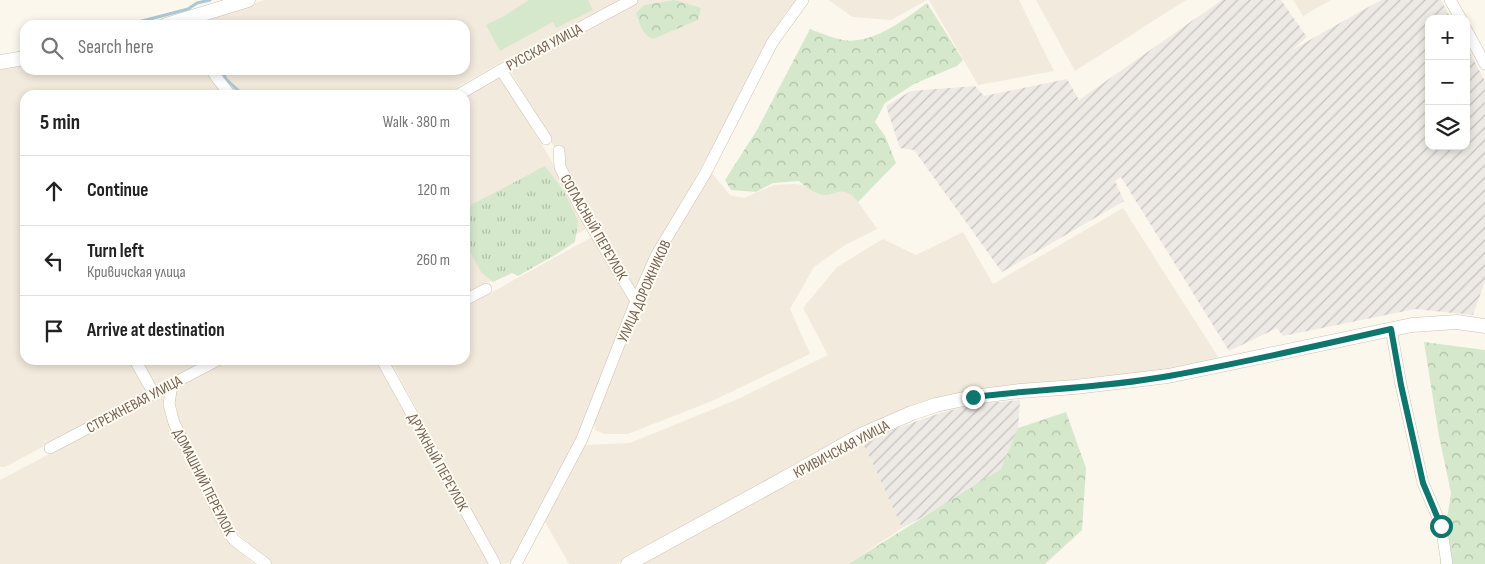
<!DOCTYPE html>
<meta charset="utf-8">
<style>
body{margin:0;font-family:"Sofia Sans Condensed",sans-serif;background:#f6f6f6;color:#222}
.controls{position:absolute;right:15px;top:15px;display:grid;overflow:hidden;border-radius:10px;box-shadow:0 2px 8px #0003}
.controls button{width:45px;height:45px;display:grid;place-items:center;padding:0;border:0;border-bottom:1px solid #e0e0e0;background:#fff;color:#222;font:25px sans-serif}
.stop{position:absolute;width:15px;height:15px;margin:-11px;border:4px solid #0f766e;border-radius:50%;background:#fff}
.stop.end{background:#0f766e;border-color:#fff;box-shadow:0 1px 5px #0008}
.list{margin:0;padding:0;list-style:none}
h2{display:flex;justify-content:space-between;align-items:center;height:65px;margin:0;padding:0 20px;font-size:21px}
h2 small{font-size:16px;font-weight:400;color:#767676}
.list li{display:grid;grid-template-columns:32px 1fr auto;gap:15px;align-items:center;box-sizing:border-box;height:70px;padding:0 20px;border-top:1px solid #e0e0e0}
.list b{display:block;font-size:19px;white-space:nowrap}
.list p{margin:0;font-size:16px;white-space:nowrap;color:#767676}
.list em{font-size:16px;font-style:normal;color:#767676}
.icon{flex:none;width:28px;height:28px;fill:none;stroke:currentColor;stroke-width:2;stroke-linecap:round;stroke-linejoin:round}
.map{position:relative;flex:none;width:1485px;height:564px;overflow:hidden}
.search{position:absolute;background:#fff;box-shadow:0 2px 8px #0003;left:20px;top:20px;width:450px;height:55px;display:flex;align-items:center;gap:12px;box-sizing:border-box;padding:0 18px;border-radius:15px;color:#767676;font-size:19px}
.panel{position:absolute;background:#fff;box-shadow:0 2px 8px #0003;left:20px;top:90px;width:450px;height:275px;border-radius:15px}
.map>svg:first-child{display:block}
</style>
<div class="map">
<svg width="1485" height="564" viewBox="0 0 1485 564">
<defs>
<pattern id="industrial-furrows" width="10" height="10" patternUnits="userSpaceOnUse" patternTransform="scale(1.25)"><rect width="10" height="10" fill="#edeae5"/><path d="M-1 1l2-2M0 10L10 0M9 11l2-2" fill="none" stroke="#c5c1bc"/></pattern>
<pattern id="grass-tufts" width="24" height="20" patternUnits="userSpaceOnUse" patternTransform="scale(1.25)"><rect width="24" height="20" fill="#d5e8cc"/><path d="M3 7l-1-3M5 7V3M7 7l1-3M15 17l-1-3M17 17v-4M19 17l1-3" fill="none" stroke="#b1bfa8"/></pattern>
<pattern id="forest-crowns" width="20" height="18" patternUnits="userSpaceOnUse" patternTransform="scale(1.25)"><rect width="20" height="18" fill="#d5e8cc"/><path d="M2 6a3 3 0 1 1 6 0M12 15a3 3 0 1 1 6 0" fill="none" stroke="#b1bfa8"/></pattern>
</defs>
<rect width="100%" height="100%" fill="#fbf7ed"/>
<g fill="#f2eadc">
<path d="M264 0H626L498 64 444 95H235L217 70H465V25H194Z"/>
<path d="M637 0H797L785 13 635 289 510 70Z"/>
<path d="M829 0H927L891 20 852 17Z"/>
<path d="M929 0H1019L1054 71 978 85Z"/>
<path d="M1036 0H1186L1075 71Z"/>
<path d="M1293 0H1331L1303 16Z"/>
<path d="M25 62V70H209L224 95H25V360H130L147 391 5 467H0V67Z"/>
<path d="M499 74 547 153 588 228 465 295V95Z"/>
<path d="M711 172 730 195 744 198 774 185 794 184 850 190 877 229 845 245 814 267 790 309 810 354 712 401 628 434H605L595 430 594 421 659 260Z"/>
<path d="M1123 208 1220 360 1178 371 1031 386 850 436 617 564H569L544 520 584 445 630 443 738 399 828 355 803 308 837 267 883 239 916 255 963 232 993 284Z"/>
<path d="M592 237 630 299 574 448 511 562 503 564 500 563 390 360H465V307Z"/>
<path d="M141 360H205L155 387Z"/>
<path d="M225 360H375L489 564H271L230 526 174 416 175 387Z"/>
<path d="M167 392 170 423 233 546 254 564H0V480Z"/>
<path d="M861 441 868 453 902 528 848 564H641Z"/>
</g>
<g fill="url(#industrial-furrows)">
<path d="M1222 0H1281L1307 37 1292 50 1381 0H1441L1451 19H1429V146H1466V46L1485 81V281L1473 315 1415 309 1283 336 1277 328 1229 351 1121 177 1115 181 1124 201 1002 272 914 150 900 148 886 106 911 91 975 86 984 96 1067 79 1079 100Z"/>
<path d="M1020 400 1018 428 1002 469 938 509 902 528 868 453 861 441 937 414 975 404Z"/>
</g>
<path fill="url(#grass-tufts)" d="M545 166 564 191 578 221 575 242 555 255 518 276 512 273 493 282 481 272 465 242V208Z"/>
<g fill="url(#forest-crowns)">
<path d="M675 0 701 8 698 20 653 39C642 35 640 24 636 13L644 5Z"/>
<path d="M927 3 963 60 957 66 914 84 885 103 875 122 885 136 896 163 858 202C841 181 836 199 820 194 812 192 805 186 799 181L773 183 756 192 731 190 725 180 757 130 810 29C821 33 832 38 843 40 873 45 905 19 927 3Z"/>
<path d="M1424 342 1485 350V564H1440L1451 493 1439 436Z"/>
<path d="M1066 412 1086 468 1082 530 1045 564H848L1001 469 1018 428Z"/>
</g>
<path fill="#d5e8cc" d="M529 0H588L593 10 556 28 553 22 500 51 486 25 506 15Z"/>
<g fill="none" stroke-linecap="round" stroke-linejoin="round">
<g stroke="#aac9d4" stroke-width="3">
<path d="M127 25 188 9 197 3 210 0"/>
<path d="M221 70 226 79 243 95"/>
</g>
<defs>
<g id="minor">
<path d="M1450 0 1461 19"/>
<path d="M1466 29 1485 64"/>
<path d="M212 70 217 78 230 95"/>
<path d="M501 70 546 139"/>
<path d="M458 95 501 70 632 0"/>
<path d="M559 151 560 167 580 207 636 301"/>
<path d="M465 300 486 289"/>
<path d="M1391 329 1401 385 1423 483 1441 525 1447 564"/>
<path d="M135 360 154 394"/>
<path d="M382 360 495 564"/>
<path d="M172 384 169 404 174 423 226 528 234 540 266 564"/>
<path d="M50 448 218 360"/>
<path d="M516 564 582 439 636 301 657 254 705 174 772 43 803 0"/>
</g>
<g id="tertiary">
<path d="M166 25 248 0"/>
<path d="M0 62 25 58"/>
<path d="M628 564 796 472 859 436 912 413 936 405 973 397 1020 391 1075 387 1168 376 1412 325 1457 322 1485 326"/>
</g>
</defs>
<use href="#minor" stroke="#cdc0b3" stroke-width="12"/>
<use href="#tertiary" stroke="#cdc0b3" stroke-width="15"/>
<use href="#minor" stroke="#fff" stroke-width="11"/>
<use href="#tertiary" stroke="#fff" stroke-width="14"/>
</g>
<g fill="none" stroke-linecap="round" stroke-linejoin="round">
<path stroke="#0f766e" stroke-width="6" d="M973 397C1038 389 1104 388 1169 376 1243 363 1317 346 1391 329L1401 385 1423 483 1441 526"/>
</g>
<g text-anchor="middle" stroke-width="4" stroke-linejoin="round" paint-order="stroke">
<g font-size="15" fill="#746152" stroke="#fefbf3">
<text transform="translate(544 47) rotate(-28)" y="5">РУССКАЯ УЛИЦА</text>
<text transform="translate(594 227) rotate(60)" y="5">СОГЛАСНЫЙ ПЕРЕУЛОК</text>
<text transform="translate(644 291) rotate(-66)" y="5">УЛИЦА ДОРОЖНИКОВ</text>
<text transform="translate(134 404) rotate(-28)" y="5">СТРЕЖНЕВАЯ УЛИЦА</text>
<text transform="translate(841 449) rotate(-28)" y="5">КРИВИЧСКАЯ УЛИЦА</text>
<text transform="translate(438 462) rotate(61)" y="5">ДРУЖНЫЙ ПЕРЕУЛОК</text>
<text transform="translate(204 482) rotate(63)" y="5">ДОМАШНИЙ ПЕРЕУЛОК</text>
</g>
</g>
</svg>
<div class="controls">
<button>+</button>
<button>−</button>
<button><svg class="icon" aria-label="layers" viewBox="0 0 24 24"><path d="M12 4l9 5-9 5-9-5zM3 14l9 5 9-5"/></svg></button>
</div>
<div class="stop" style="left:1441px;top:526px"></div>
<div class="stop end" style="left:973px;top:397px"></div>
<div class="search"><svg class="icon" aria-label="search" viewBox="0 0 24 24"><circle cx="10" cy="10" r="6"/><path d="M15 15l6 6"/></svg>Search here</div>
<section class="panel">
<h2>5 min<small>Walk · 380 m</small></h2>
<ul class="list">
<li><svg class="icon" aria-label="ahead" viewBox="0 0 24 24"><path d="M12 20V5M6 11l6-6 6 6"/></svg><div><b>Continue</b></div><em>120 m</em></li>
<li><svg class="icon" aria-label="left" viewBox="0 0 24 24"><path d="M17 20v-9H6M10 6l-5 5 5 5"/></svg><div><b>Turn left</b><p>Кривичская улица</p></div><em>260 m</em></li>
<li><svg class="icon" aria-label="arrive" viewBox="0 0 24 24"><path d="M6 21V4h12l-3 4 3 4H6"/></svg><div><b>Arrive at destination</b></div></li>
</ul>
</section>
</div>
